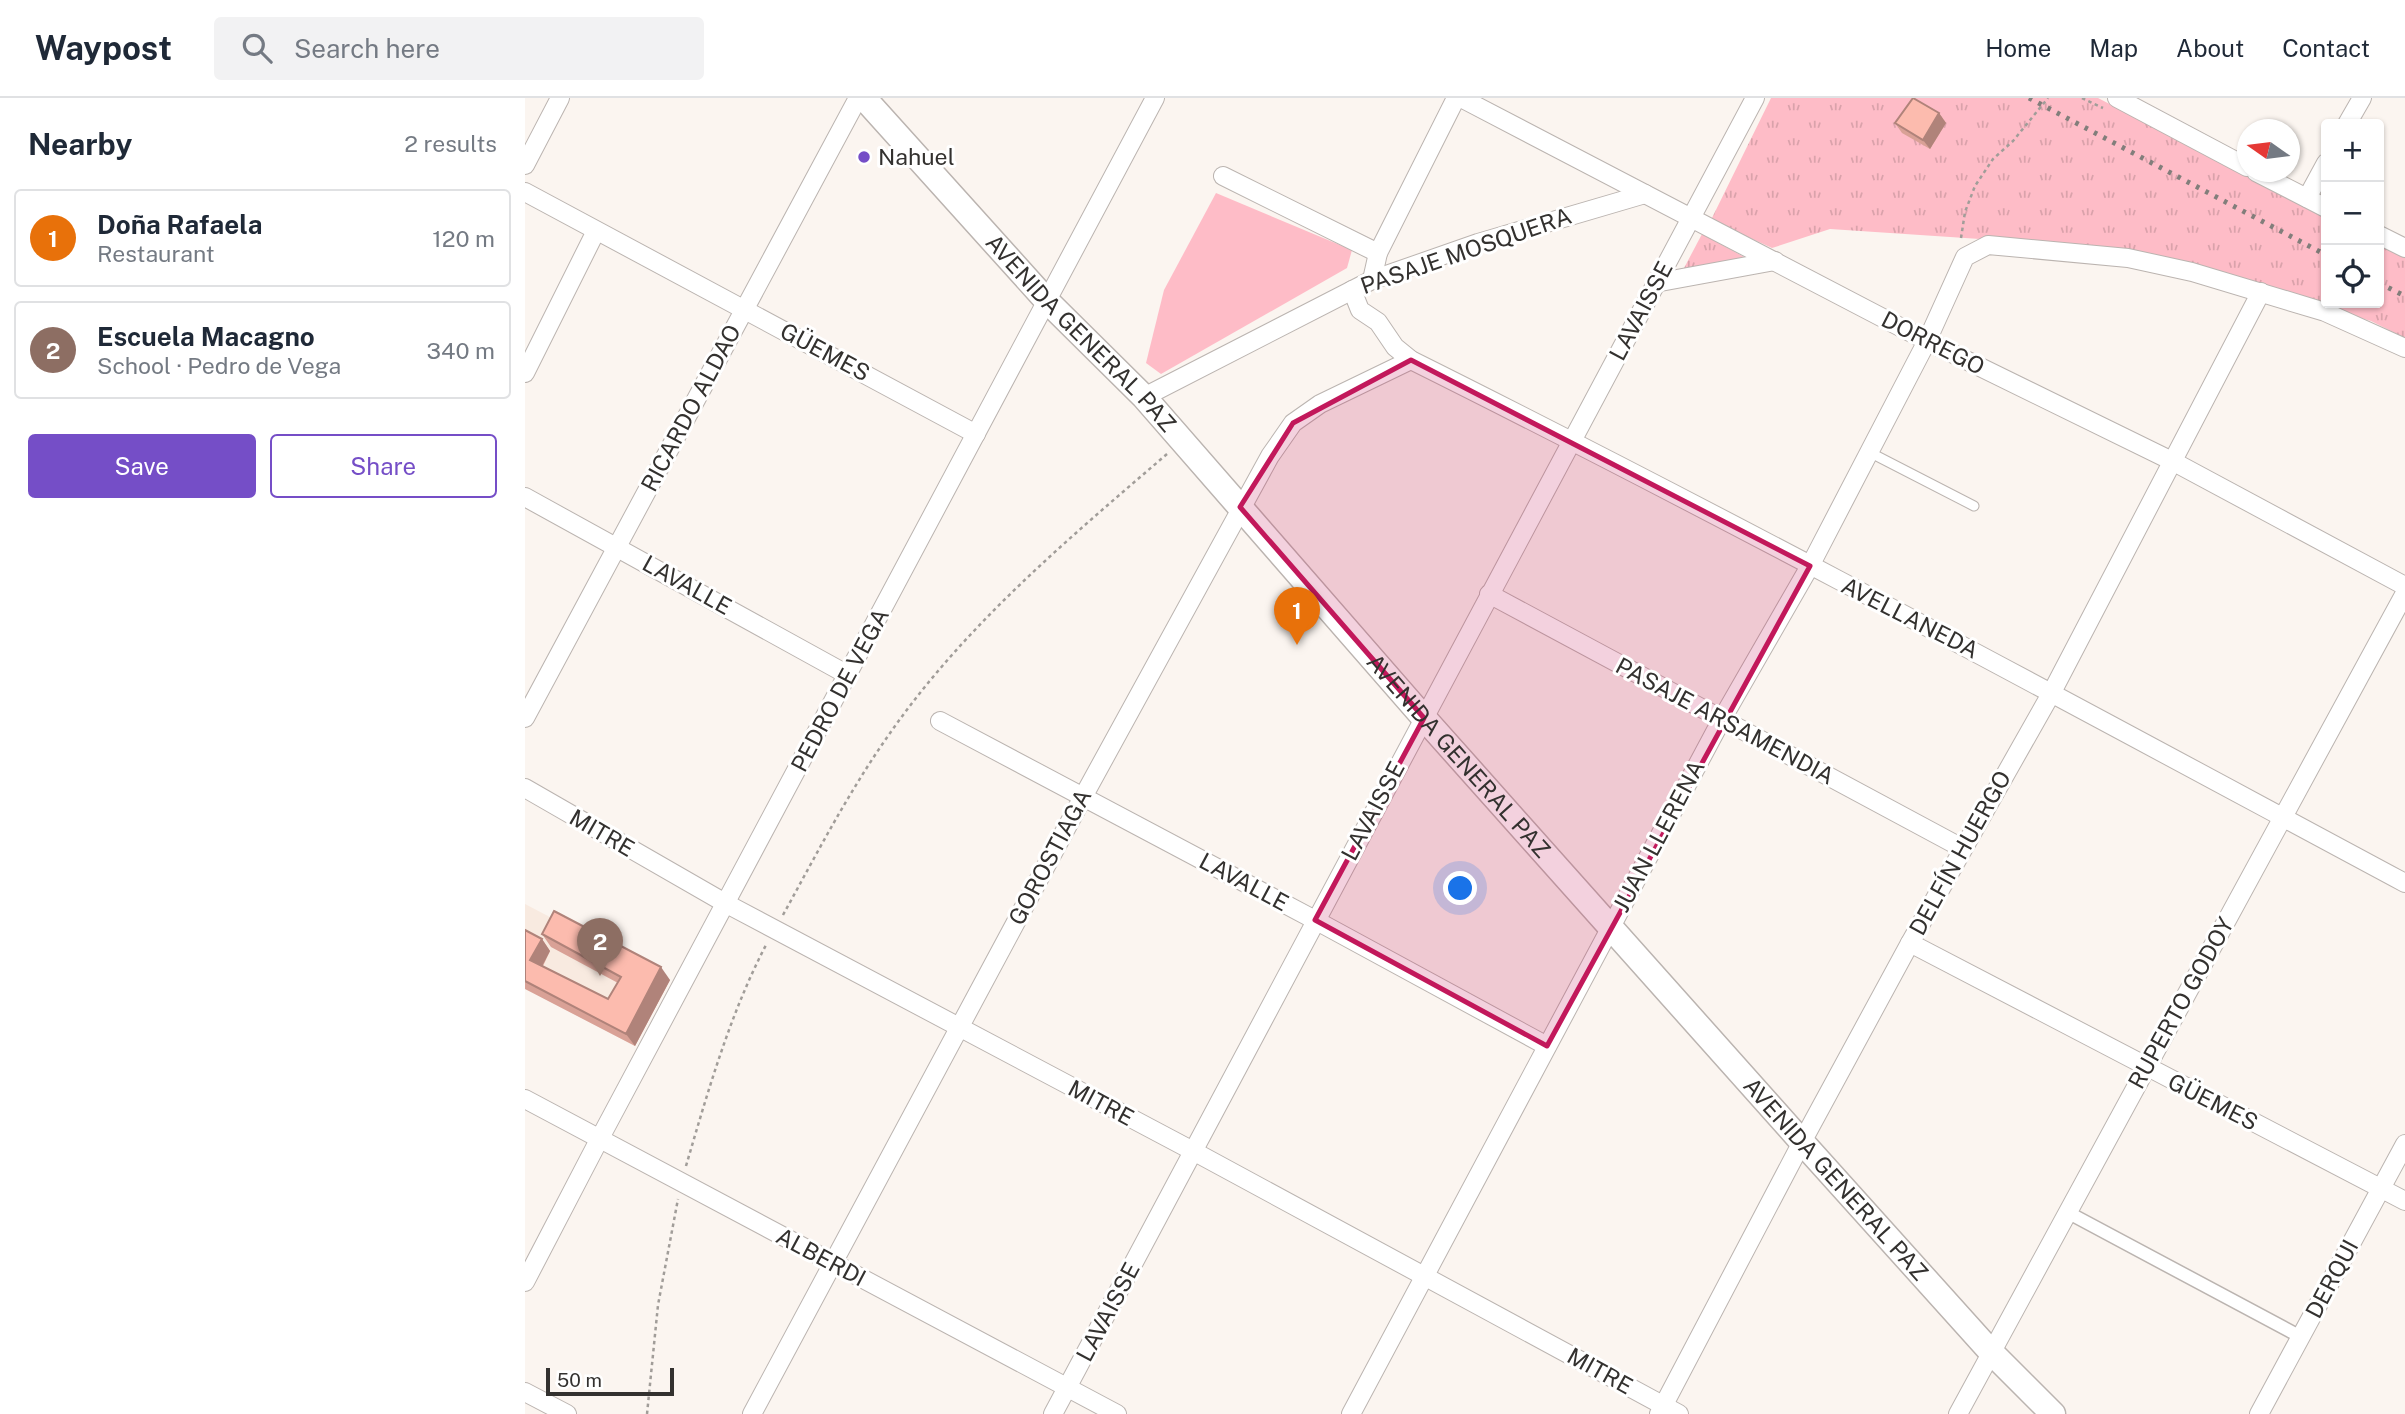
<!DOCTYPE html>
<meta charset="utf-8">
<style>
body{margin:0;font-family:"Public Sans",sans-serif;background:#f2f2f3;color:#1f2937}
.controls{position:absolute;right:21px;top:21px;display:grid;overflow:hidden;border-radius:7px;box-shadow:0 2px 5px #0004}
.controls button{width:63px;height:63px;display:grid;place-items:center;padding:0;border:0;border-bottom:2px solid #e0e1e3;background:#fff;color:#1f2937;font:35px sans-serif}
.compass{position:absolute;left:1712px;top:21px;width:63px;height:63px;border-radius:50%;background:#fff;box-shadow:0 2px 5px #0004;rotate:284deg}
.scale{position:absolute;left:21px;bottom:18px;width:128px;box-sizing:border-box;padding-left:7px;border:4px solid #33312f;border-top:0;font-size:19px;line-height:24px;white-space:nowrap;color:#33312f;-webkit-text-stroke:5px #fff;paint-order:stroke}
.you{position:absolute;left:936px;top:791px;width:24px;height:24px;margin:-18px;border:5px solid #fff;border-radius:50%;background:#1a73e8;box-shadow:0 0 0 10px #1a73e833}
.badge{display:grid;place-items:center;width:46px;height:46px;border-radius:50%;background:#754ec7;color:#fff;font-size:23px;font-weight:700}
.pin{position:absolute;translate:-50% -58px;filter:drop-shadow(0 2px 4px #0008)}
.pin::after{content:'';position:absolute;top:37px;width:24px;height:21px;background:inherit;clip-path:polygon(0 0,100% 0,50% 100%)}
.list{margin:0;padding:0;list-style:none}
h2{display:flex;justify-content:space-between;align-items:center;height:91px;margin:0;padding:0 28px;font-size:30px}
h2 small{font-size:23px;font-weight:400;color:#747a83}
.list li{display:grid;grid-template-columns:46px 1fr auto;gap:21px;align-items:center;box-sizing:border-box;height:98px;margin:0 14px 14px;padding:0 14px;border:2px solid #e0e1e3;border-radius:7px}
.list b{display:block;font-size:26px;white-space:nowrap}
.list p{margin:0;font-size:23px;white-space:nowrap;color:#747a83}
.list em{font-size:23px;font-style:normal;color:#747a83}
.actions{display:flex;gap:14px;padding:21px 28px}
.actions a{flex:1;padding:16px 0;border:2px solid #754ec7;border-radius:7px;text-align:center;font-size:24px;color:#754ec7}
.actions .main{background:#754ec7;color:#fff}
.icon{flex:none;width:38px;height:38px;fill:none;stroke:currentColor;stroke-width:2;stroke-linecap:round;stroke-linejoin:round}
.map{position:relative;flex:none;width:1880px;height:1316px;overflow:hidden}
header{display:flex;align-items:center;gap:42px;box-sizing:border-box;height:98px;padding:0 35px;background:#fff;border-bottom:2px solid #e0e1e3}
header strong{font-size:33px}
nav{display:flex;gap:38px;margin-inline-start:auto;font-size:24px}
.search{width:490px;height:63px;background:#f2f2f3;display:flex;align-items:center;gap:18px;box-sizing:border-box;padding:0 24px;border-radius:7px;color:#747a83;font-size:26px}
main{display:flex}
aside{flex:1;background:#fff}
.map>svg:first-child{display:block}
</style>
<header>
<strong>Waypost</strong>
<div class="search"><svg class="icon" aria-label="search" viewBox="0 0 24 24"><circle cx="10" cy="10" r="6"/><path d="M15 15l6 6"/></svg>Search here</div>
<nav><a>Home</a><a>Map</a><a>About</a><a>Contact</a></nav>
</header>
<main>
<aside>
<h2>Nearby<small>2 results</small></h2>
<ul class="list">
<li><span class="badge" style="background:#e8710a">1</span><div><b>Doña Rafaela</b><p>Restaurant</p></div><em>120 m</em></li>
<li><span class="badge" style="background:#8d6e63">2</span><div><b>Escuela Macagno</b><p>School · Pedro de Vega</p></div><em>340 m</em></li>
</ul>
<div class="actions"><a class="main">Save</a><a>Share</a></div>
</aside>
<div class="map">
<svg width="1880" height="1316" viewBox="0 0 1880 1316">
<defs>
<pattern id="grass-tufts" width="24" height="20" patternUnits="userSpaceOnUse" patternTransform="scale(1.75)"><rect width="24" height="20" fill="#febcc7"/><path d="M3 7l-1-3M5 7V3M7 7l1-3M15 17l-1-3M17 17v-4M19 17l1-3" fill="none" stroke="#daa2ab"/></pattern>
</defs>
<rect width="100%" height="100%" fill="#fbf5f0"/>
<path fill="#f8eae0" d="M0 806 145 882 110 948 5 893 0 840Z"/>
<g fill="url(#grass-tufts)">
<path d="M1246 0H1573L1801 118V205H1854V145L1880 158V240L1846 223 1617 156 1455 141 1305 131 1247 150 1186 122Z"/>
<path d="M1177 136 1221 160 1158 172Z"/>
</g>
<path fill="#febcc7" d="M691 95 827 152 822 170 636 276 621 265 639 192Z"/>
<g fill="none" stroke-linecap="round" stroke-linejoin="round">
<defs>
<path id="service" d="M1344 354 1449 408"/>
<path id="pedestrian" d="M1542 1114 1776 1239"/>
<g id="minor">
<path d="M936 0 1402 243 1649 364 1880 488"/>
<path d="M1592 0 1722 69"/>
<path d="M1822 26 1837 0"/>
<path d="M0 67 35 0"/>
<path d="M1731 74 1801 110"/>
<path d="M698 78 853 155"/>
<path d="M0 94 451 336"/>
<path d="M1782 100 1801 65"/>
<path d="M1854 137 1880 150"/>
<path d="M847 182 853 155 931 0"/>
<path d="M1130 185 1250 163"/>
<path d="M827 192 835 212 853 224 870 249 886 262C1221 429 1550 608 1880 785"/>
<path d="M0 275 71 133"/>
<path d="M619 299 847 182 953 145 1120 96"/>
<path d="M0 399 323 577"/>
<path d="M964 496 1437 750"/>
<path d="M0 620 333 0"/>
<path d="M415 623 790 822 1022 948"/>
<path d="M0 690 200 805 668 1053 1154 1316"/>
<path d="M1385 845 1880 1103"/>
<path d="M0 1001 592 1316"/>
<path d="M0 1184 75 1040 630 0"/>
<path d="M0 1294 42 1316"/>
<path d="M227 1316 558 699 745 358 768 325 795 306 886 262"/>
<path d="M528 1316 1230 0"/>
<path d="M826 1316 1197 621 1285 468 1402 243 1440 159 1463 147 1603 160 1667 174 1800 214 1880 250"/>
<path d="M1134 1316 1277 1044 1385 845 1527 594 1736 194"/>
<path d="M1433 1316 1880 495"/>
<path d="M1734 1316 1880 1046"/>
</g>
<g id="secondary">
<path id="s1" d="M339 0 521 202 619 299 899 620 1277 1044 1466 1254 1528 1316"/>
</g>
</defs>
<use href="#service" stroke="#bbb4b0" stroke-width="11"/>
<use href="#pedestrian" stroke="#bbb4b0" stroke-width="15"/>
<use href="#minor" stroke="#bbb4b0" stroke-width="20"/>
<use href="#secondary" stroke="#bbb4b0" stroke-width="27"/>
<g stroke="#a19d99" stroke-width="2.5" stroke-dasharray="3.5 3.5" stroke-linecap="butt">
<path d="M1557 0 1578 10"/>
<path d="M1436 140 1440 114 1450 88 1468 61 1488 43 1523 0"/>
<path d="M258 817C291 757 323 695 363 638 439 528 542 442 642 356"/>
<path d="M161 1068C183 993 205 916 241 847"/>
<path d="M122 1316 133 1207 153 1101"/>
</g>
<use href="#service" stroke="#fff" stroke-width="9"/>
<use href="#pedestrian" stroke="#fff" stroke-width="12"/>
<use href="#minor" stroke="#fff" stroke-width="18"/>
<use href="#secondary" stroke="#fff" stroke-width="24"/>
<g stroke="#827e7b" stroke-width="5" stroke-dasharray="3.5 7" stroke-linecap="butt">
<path d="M1504 0 1801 157"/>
<path d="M1854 185 1880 198"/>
</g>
</g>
<g fill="#d9a196">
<path d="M1414 15 1421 25 1405 51 1377 35 1370 25Z"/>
<path d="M0 832 17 841 25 853 18 868 83 901 93 885 26 849 17 836 145 882 110 948 0 891Z"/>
</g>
<g fill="#b0837a">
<path d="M1414 15 1421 25 1405 51 1398 42Z"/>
<path d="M17 841 25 853 14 874 5 862Z"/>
<path d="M136 869 145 882 110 948 101 936Z"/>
</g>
<g fill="#fcbbae" stroke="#b0837a" stroke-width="2">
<path d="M1388 0 1414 15 1398 42 1370 25Z"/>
<path d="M29 813 136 869 101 936 0 883V832L17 841 5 862 83 901 96 879 17 836Z"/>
</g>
<path fill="#c2185b" fill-opacity="0.2" stroke="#c2185b" stroke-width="5" stroke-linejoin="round" d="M886 262 1285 468 1022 948 790 822 899 620 715 409 768 325Z"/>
<circle fill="#754ec7" stroke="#fff" stroke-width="2.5" cx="339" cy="59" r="7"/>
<g text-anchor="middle" stroke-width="6" stroke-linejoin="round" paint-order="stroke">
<g font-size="23" fill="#33312f" stroke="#fff" text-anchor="start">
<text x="353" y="67">Nahuel</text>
</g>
<g font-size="23" fill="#33312f" stroke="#fff">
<text transform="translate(941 153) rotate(-19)" y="8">PASAJE MOSQUERA</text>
<text transform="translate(1116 213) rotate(-62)" y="8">LAVAISSE</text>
<text dy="8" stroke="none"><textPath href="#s1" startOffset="320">AVENIDA GENERAL PAZ</textPath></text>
<text transform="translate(1408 245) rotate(27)" y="8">DORREGO</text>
<text transform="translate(300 254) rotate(28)" y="8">GÜEMES</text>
<text transform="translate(166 310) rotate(-62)" y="8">RICARDO ALDAO</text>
<text transform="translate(162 487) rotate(29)" y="8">LAVALLE</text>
<text transform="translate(1385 520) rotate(27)" y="8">AVELLANEDA</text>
<text transform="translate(315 592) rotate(-62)" y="8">PEDRO DE VEGA</text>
<text transform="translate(1200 623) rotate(28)" y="8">PASAJE ARSAMENDIA</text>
<text dy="8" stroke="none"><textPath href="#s1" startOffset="887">AVENIDA GENERAL PAZ</textPath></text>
<text transform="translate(848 713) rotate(-62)" y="8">LAVAISSE</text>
<text transform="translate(77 735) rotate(30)" y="8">MITRE</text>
<text transform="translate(1134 738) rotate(-62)" y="8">JUAN LLERENA</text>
<text transform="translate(1435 755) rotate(-61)" y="8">DELFÍN HUERGO</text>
<text transform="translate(525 759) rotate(-62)" y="8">GOROSTIAGA</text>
<text transform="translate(719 784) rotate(28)" y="8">LAVALLE</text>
<text transform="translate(1656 905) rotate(-61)" y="8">RUPERTO GODOY</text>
<text transform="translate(1688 1004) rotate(27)" y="8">GÜEMES</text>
<text transform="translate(576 1005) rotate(28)" y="8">MITRE</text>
<text dy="8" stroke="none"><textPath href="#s1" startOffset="1454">AVENIDA GENERAL PAZ</textPath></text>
<text transform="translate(296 1159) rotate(28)" y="8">ALBERDI</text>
<text transform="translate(1807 1181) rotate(-62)" y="8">DERQUI</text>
<text transform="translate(583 1214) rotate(-62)" y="8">LAVAISSE</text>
<text transform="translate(1075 1273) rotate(29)" y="8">MITRE</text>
</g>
</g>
</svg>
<div class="controls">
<button>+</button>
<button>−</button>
<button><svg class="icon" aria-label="locate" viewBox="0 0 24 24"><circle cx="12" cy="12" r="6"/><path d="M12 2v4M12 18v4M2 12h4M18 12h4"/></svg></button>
</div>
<svg class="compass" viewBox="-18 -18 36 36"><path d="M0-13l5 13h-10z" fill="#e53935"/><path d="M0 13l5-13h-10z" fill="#747a83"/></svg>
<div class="scale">50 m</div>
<div class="you"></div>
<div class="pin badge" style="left:772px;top:547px;background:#e8710a">1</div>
<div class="pin badge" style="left:75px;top:878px;background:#8d6e63">2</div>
</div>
</main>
